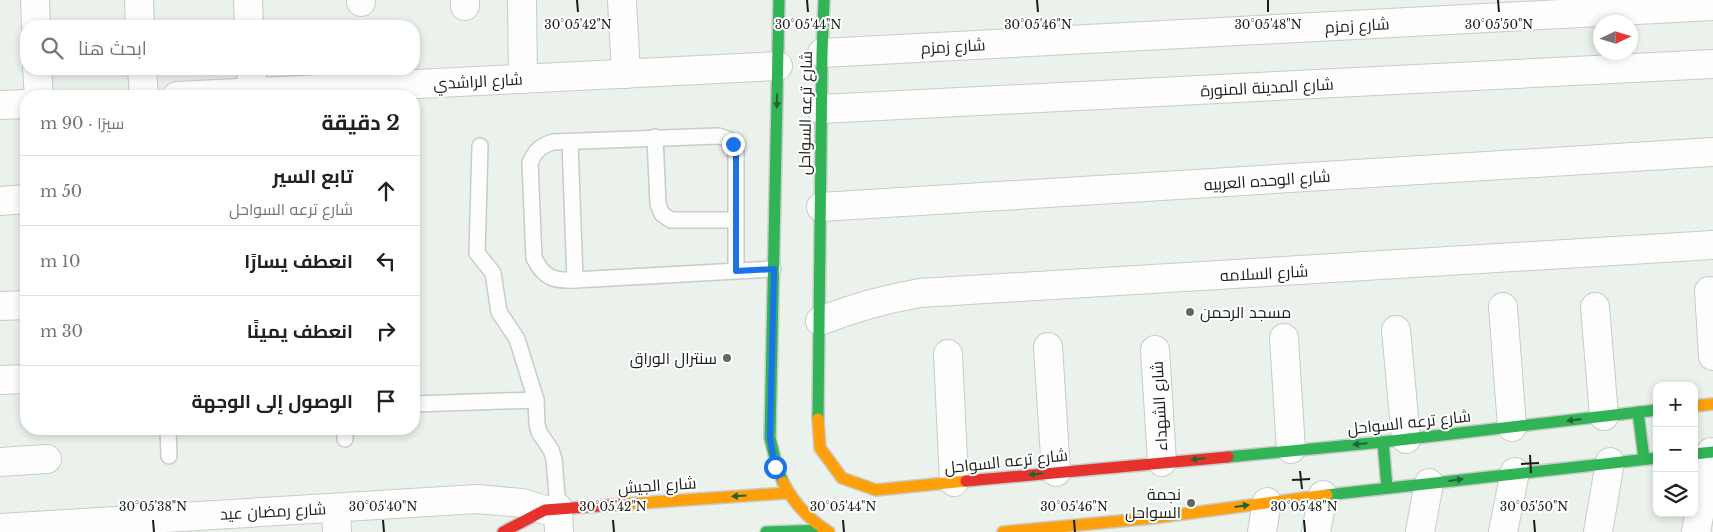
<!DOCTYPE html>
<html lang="ar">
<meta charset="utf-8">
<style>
body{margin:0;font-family:"Libre Baskerville",Cairo,serif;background:#f6f6f6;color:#202124;direction:rtl}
.controls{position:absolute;right:15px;bottom:15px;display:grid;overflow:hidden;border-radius:10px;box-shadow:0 2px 8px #0003}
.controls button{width:45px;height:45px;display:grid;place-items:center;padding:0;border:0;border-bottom:1px solid #e0e0e0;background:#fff;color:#202124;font:25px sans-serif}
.compass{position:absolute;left:1593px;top:15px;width:45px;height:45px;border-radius:50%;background:#fff;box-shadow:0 2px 8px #0003;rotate:86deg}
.stop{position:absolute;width:15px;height:15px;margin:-11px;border:4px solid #1a73e8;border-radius:50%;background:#fff}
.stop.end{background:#1a73e8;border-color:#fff;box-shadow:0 1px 5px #0008}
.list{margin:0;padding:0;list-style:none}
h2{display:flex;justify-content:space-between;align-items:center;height:65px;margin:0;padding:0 20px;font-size:21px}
h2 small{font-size:16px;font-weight:400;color:#757577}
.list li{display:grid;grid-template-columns:32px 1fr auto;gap:15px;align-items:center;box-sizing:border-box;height:70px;padding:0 20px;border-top:1px solid #e0e0e0}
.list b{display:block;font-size:19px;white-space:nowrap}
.list p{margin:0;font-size:16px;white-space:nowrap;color:#757577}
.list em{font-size:16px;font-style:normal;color:#757577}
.icon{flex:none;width:28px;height:28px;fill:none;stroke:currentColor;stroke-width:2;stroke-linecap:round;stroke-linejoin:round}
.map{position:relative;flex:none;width:1713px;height:532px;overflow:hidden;direction:ltr}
.search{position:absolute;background:#fff;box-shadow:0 2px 8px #0003;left:20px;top:20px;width:400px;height:55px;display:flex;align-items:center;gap:12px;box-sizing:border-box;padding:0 18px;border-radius:20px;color:#757577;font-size:19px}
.panel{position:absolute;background:#fff;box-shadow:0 2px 8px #0003;left:20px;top:90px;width:400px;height:345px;border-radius:20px;direction:rtl}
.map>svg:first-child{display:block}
</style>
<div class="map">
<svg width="1713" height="532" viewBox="0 0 1713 532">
<rect width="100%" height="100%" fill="#ebf1eb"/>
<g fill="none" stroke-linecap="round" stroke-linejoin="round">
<defs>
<g id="lane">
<path d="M655 137 658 204 662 214 671 220H736"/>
<path d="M570 142 575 280"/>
<path d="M480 146 477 253 493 273 499 312 517 339 536 400 537 424 539 432 551 450 554 459 558 508"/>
<path d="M736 271V152C733 142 729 138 718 136L553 142C540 146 535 151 530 163L534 258C544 278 553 281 575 280L773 269"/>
<path d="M414 404 536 400"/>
<path d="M168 429 169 456"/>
<path d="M345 429V439"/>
</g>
<g id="street">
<path d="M35 0 36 26"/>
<path d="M139 0 140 26"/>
<path d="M248 0 249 26"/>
<path d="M361 0V2"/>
<path d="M465 0V6"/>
<path d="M522 0 523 79"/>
<path d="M622 0 626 74"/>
<path d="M822 53 1713 6"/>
<path d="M37 69 39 96"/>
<path d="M142 69 144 96"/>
<path d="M251 69 253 92"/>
<path d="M177 96 778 66"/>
<path d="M0 105 26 104"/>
<path d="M821 109 1713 64"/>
<path d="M0 201 26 199"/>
<path d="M821 207 1713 152"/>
<path d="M1709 291 1713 356"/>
<path d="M0 306 26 305"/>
<path d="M1503 307 1512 427"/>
<path d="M1595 307 1604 416"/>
<path d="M820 321C853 308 885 299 920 293L1713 245"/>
<path d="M1396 330 1406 439"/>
<path d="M1284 338 1291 449"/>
<path d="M1048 347 1056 472"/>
<path d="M1155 350 1162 462"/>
<path d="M948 354 954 482"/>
<path d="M0 380 26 379"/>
<path d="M0 462 47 459"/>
<path d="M336 508 337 532"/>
<path d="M558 508 559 532"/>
<path d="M0 528 477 499 522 503 545 510"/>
<path d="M1262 532 1267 502"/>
<path d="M1316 532 1323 495"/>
<path d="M1420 532 1429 483"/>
<path d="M1503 532 1515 472"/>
<path d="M1598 532 1610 462"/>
<path d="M1696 532 1711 452"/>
</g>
<g id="fast">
<path d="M779 0 770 438 777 467 783 482"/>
<path d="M1638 412 1644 459"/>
<path d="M818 419 822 53 824 0"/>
<path d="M1383 442 1387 488"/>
<path d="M1694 454 1713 452"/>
<path d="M1228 457 1383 442 1657 410"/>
<path d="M1327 495 1657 458"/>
<path d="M766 532 825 530"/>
</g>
<g id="slow">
<path d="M1694 406 1713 404"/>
<path d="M818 419 820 448 842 478 876 490 966 481"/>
<path d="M783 482C794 504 808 519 829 532"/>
<path d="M626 504 787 493"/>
<path d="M1003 532 1153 518 1327 495"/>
</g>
<g id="jam">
<path d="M966 481 1228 457"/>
<path d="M503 532 545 510 626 504"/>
</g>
</defs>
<use href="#lane" stroke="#c8ccc8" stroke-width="18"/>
<use href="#street" stroke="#c8ccc8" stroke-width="30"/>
<use href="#fast" stroke="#c8ccc8" stroke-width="14"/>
<use href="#slow" stroke="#c8ccc8" stroke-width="14"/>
<use href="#jam" stroke="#c8ccc8" stroke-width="14"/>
<use href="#lane" stroke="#fcfdfc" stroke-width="15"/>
<use href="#street" stroke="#fcfdfc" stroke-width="28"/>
<use href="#fast" stroke="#30b455" stroke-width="11"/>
<use href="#slow" stroke="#ff9f0a" stroke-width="11"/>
<use href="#jam" stroke="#e5322d" stroke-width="11"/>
</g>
<defs><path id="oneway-solid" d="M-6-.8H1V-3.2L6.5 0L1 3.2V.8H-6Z" transform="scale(1.25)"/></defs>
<g fill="#246235">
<use href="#oneway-solid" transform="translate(777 101) rotate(91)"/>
<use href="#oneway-solid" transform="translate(1574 420) rotate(173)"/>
<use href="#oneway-solid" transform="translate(1360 444) rotate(175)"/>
<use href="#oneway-solid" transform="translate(1198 459) rotate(174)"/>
<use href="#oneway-solid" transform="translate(1036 474) rotate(174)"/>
<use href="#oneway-solid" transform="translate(1456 480) rotate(-7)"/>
<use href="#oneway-solid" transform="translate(739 496) rotate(176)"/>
<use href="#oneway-solid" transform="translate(1242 506) rotate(-8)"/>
</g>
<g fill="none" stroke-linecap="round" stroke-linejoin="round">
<path stroke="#1a73e8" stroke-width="6" d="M733 144 736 152V271L774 269 770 438 775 467"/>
</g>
<path fill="none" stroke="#1a1e1a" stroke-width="2" d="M577 0 578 12M807 0 808 12M1037 0 1038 12M1268 0V12M1498 0 1499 12M1530 455 1531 473M1521 464 1539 463M1300 471 1302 489M1292 480 1310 479M153 520 154 532M383 520 384 532M613 520 614 532M843 520 844 532M1074 520 1075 532M1304 520 1305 532M1534 520 1535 532"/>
<g fill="#636863" stroke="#fff" stroke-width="2">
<circle cx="1190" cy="312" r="5"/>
<circle cx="727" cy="358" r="5"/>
<circle cx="1191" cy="503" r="5"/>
</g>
<g text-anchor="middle" stroke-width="4" stroke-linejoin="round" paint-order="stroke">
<g font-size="16" fill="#1a1e1a" stroke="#fff">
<text transform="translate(1357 25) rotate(-3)" y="6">شارع زمزم</text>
<text transform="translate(953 46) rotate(-3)" y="6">شارع زمزم</text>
<text transform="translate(478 81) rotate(-3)" y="6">شارع الراشدي</text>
<text transform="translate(1267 87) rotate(-3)" y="6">شارع المدينة المنورة</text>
<text transform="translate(805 113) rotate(-89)" y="6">شارع ترعه السواحل</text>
<text transform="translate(1267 180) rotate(-4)" y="6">شارع الوحده العربيه</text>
<text transform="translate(1264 273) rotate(-3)" y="6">شارع السلامه</text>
<text transform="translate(1159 406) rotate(-93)" y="6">شارع الشهداء</text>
<text transform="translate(1409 422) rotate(-6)" y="6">شارع ترعه السواحل</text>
<text transform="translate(1006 461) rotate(-6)" y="6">شارع ترعه السواحل</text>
<text transform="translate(657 485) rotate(-4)" y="6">شارع الجيش</text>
<text transform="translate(273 511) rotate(-3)" y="6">شارع رمضان عيد</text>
</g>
<g font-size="16" fill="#1a1e1a" stroke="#fff" text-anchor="end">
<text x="1200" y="318" text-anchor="start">مسجد الرحمن</text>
<text x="717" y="364">سنترال الوراق</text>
<text x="1181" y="500">نجمة<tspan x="1181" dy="18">السواحل</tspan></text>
</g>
</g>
<g font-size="12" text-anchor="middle" fill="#1a1e1a" stroke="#fff" stroke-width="4" stroke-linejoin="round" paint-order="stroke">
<text x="578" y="29">30°05'42"N</text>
<text x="808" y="29">30°05'44"N</text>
<text x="1038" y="29">30°05'46"N</text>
<text x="1268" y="29">30°05'48"N</text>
<text x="1499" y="29">30°05'50"N</text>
<text x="153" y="511">30°05'38"N</text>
<text x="383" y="511">30°05'40"N</text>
<text x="613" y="511">30°05'42"N</text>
<text x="843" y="511">30°05'44"N</text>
<text x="1074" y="511">30°05'46"N</text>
<text x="1304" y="511">30°05'48"N</text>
<text x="1534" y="511">30°05'50"N</text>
</g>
</svg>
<div class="controls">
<button>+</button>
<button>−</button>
<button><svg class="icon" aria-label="layers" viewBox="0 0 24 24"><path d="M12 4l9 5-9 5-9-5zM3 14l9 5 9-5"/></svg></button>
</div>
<svg class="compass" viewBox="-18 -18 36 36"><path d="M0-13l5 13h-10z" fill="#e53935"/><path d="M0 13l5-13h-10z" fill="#757577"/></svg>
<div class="stop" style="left:775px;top:467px"></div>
<div class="stop end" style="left:733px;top:144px"></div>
<div class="search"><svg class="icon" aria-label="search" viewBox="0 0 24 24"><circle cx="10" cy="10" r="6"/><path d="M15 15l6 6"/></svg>ابحث هنا</div>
<section class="panel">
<h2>2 دقيقة<small>سيرًا · 90 m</small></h2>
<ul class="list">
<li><svg class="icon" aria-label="ahead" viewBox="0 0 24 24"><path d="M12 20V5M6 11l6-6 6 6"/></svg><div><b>تابع السير</b><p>شارع ترعه السواحل</p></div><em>50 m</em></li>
<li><svg class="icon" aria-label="left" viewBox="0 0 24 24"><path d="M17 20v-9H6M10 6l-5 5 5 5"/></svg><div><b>انعطف يسارًا</b></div><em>10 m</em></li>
<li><svg class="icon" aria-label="right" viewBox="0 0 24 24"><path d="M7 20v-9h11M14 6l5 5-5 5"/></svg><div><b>انعطف يمينًا</b></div><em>30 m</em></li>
<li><svg class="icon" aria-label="arrive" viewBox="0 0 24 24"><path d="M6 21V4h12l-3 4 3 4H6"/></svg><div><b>الوصول إلى الوجهة</b></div></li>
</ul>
</section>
</div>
